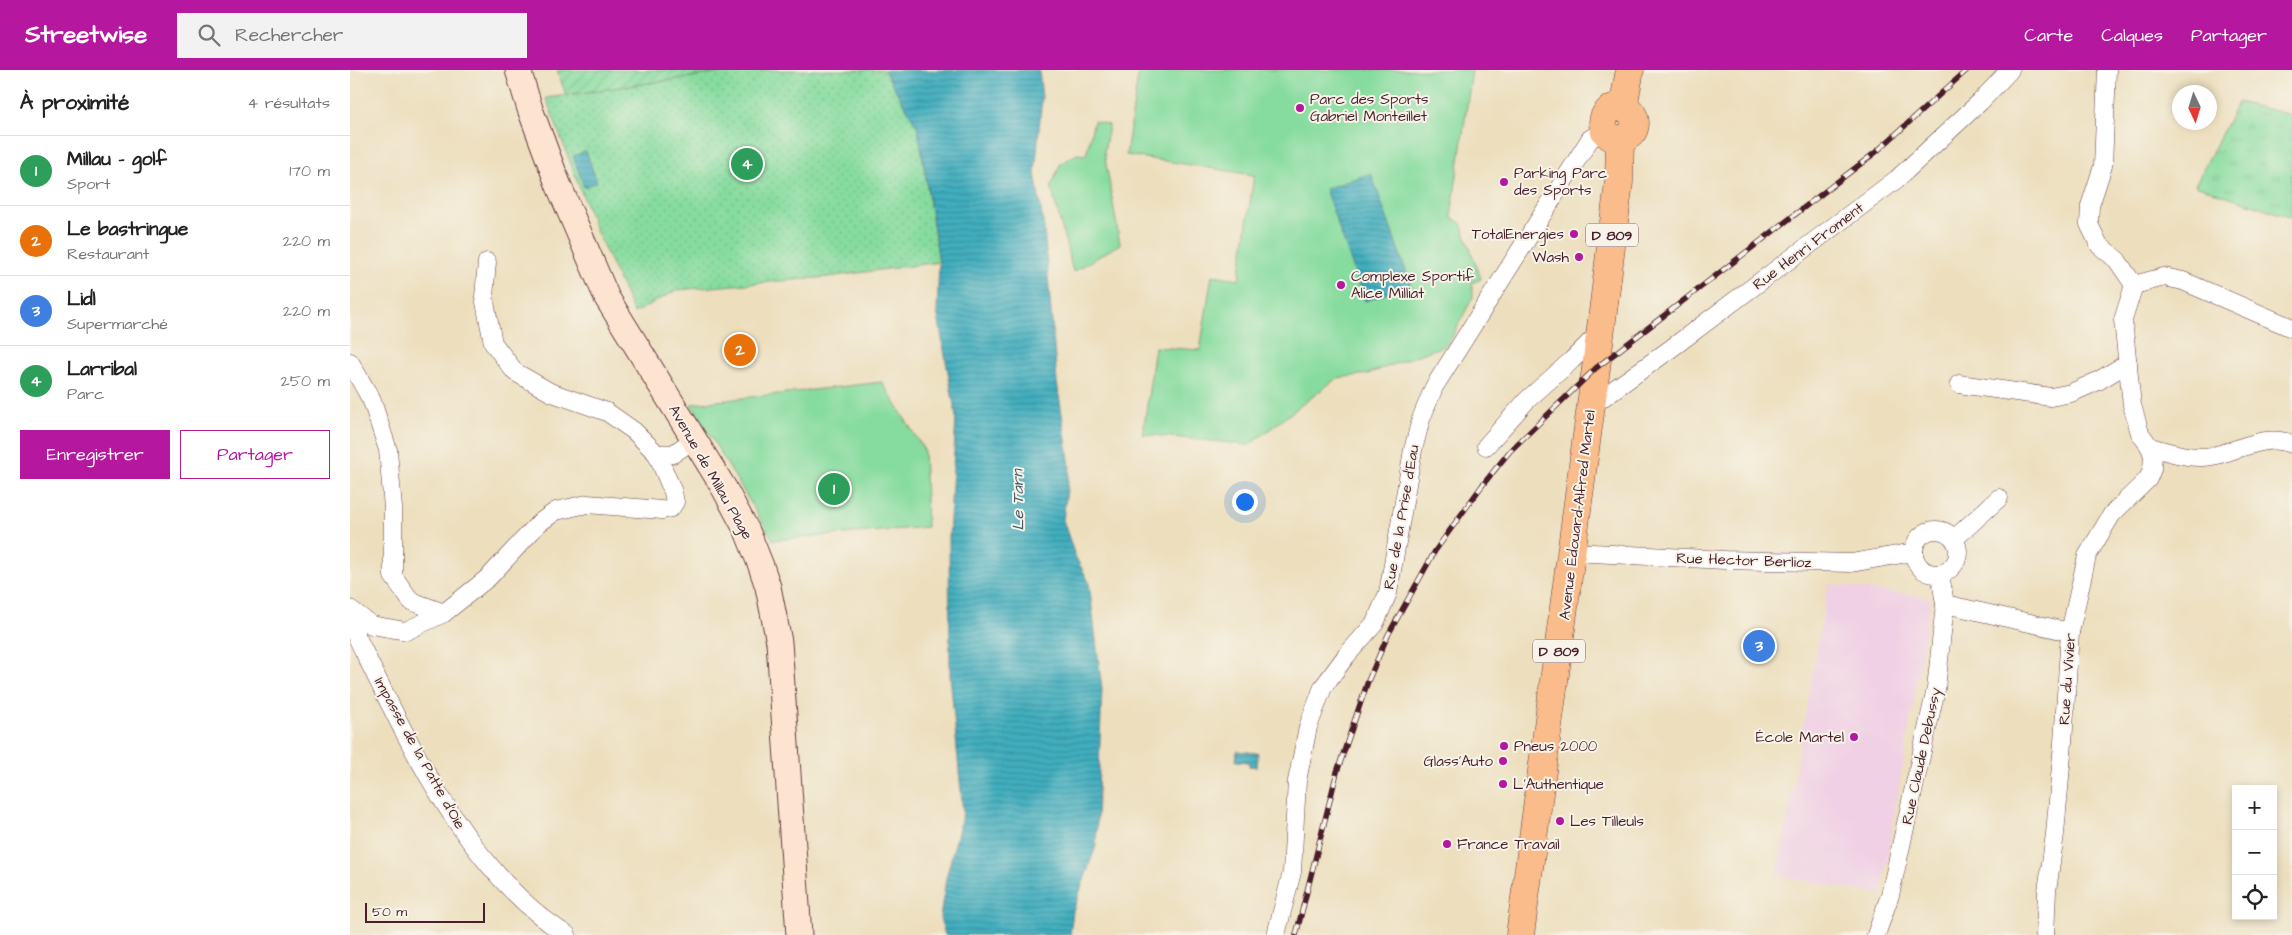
<!DOCTYPE html>
<html lang="fr">
<meta charset="utf-8">
<style>
body{margin:0;font-family:"Architects Daughter",sans-serif;background:#f2f2f2;color:#222}
.controls{position:absolute;right:15px;bottom:15px;display:grid;overflow:hidden;border-radius:0px;box-shadow:0 2px 8px #0003}
.controls button{width:45px;height:45px;display:grid;place-items:center;padding:0;border:0;border-bottom:1px solid #e0e0e0;background:#fff;color:#222;font:25px sans-serif}
.compass{position:absolute;left:1822px;top:15px;width:45px;height:45px;border-radius:50%;background:#fff;box-shadow:0 2px 8px #0003;rotate:176deg}
.scale{position:absolute;left:15px;bottom:12px;width:120px;box-sizing:border-box;padding-left:5px;border:2px solid #4a1f2b;border-top:0;font-size:14px;line-height:18px;white-space:nowrap;color:#4a1f2b;-webkit-text-stroke:4px #f7f3e8;paint-order:stroke}
.you{position:absolute;left:894px;top:431px;width:18px;height:18px;margin:-12px;border:4px solid #fff;border-radius:50%;background:#1a73e8;box-shadow:0 0 0 8px #1a73e833}
.badge{display:grid;place-items:center;width:32px;height:32px;border-radius:50%;background:#b5179e;color:#fff;font-size:16px;font-weight:700}
.pin{position:absolute;translate:-50% -50%;border:2px solid #fff;box-shadow:0 1px 5px #0006}
.list{margin:0;padding:0;list-style:none}
h2{display:flex;justify-content:space-between;align-items:center;height:65px;margin:0;padding:0 20px;font-size:21px}
h2 small{font-size:16px;font-weight:400;color:#767676}
.list li{display:grid;grid-template-columns:32px 1fr auto;gap:15px;align-items:center;box-sizing:border-box;height:70px;padding:0 20px;border-top:1px solid #e0e0e0}
.list b{display:block;font-size:19px;white-space:nowrap}
.list p{margin:0;font-size:16px;white-space:nowrap;color:#767676}
.list em{font-size:16px;font-style:normal;color:#767676}
.actions{display:flex;gap:10px;padding:15px 20px}
.actions a{flex:1;padding:11px 0;border:1px solid #b5179e;border-radius:0px;text-align:center;font-size:18px;color:#b5179e}
.actions .main{background:#b5179e;color:#fff}
.icon{flex:none;width:28px;height:28px;fill:none;stroke:currentColor;stroke-width:2;stroke-linecap:round;stroke-linejoin:round}
.map{position:relative;flex:none;width:1942px;height:865px;overflow:hidden}
header{display:flex;align-items:center;gap:30px;box-sizing:border-box;height:70px;padding:0 25px;background:#b5179e;color:#fff}
header strong{font-size:24px}
nav{display:flex;gap:28px;margin-inline-start:auto;font-size:18px}
.search{width:350px;height:45px;background:#f2f2f2;display:flex;align-items:center;gap:12px;box-sizing:border-box;padding:0 18px;border-radius:0px;color:#767676;font-size:19px}
main{display:flex}
aside{flex:1;background:#fff}
.map>svg:first-child{display:block}
</style>
<header>
<strong>Streetwise</strong>
<div class="search"><svg class="icon" aria-label="search" viewBox="0 0 24 24"><circle cx="10" cy="10" r="6"/><path d="M15 15l6 6"/></svg>Rechercher</div>
<nav><a>Carte</a><a>Calques</a><a>Partager</a></nav>
</header>
<main>
<aside>
<h2>À proximité<small>4 résultats</small></h2>
<ul class="list">
<li><span class="badge" style="background:#2e9e5b">1</span><div><b>Millau - golf</b><p>Sport</p></div><em>170 m</em></li>
<li><span class="badge" style="background:#e8710a">2</span><div><b>Le bastringue</b><p>Restaurant</p></div><em>220 m</em></li>
<li><span class="badge" style="background:#3f7fe0">3</span><div><b>Lidl</b><p>Supermarché</p></div><em>220 m</em></li>
<li><span class="badge" style="background:#2e9e5b">4</span><div><b>Larribal</b><p>Parc</p></div><em>250 m</em></li>
</ul>
<div class="actions"><a class="main">Enregistrer</a><a>Partager</a></div>
</aside>
<div class="map">
<svg width="1942" height="865" viewBox="0 0 1942 865">
<defs>
<pattern id="grass-tufts" width="24" height="20" patternUnits="userSpaceOnUse" patternTransform="scale(1.25)"><rect width="24" height="20" fill="#86dc9e"/><path d="M3 7l-1-3M5 7V3M7 7l1-3M15 17l-1-3M17 17v-4M19 17l1-3" fill="none" stroke="#75bc88"/></pattern>
<pattern id="park-dots" width="8" height="8" patternUnits="userSpaceOnUse" patternTransform="scale(1.25)"><rect width="8" height="8" fill="#86dc9e"/><path d="M2 2h.1M6 6h.1" fill="none" stroke="#75bc88" stroke-width="1.8" stroke-linecap="round"/></pattern>
<pattern id="garden-furrows" width="10" height="10" patternUnits="userSpaceOnUse" patternTransform="scale(1.25)"><rect width="10" height="10" fill="#86dc9e"/><path d="M-1 1l2-2M0 10L10 0M9 11l2-2" fill="none" stroke="#75bc88"/></pattern>
<pattern id="water-rules" width="6" height="5" patternUnits="userSpaceOnUse" patternTransform="scale(1.25)"><rect width="6" height="5" fill="#40aebe"/><path d="M0 2.5h6" fill="none" stroke="#388d9b"/></pattern>
</defs>
<rect width="100%" height="100%" fill="#f7f3e8"/>
<filter id="ink" filterUnits="userSpaceOnUse"><feTurbulence type="fractalNoise" baseFrequency=".02" numOctaves="2"/><feDisplacementMap in="SourceGraphic" scale="10" xChannelSelector="R" yChannelSelector="G"/><feConvolveMatrix kernelMatrix="1 2 1 2 8 2 1 2 1" color-interpolation-filters="sRGB"/></filter>
<filter id="wash" filterUnits="userSpaceOnUse"><feTurbulence type="fractalNoise" baseFrequency=".0096" numOctaves="4" result="noise"/><feDisplacementMap in="SourceGraphic" scale="20" xChannelSelector="R" yChannelSelector="G"/><feGaussianBlur stdDeviation="1.12" result="paint"/><feColorMatrix in="noise" values="0 0 0 0 0 0 0 0 0 0 0 0 0 0 0 0 0 1.4 0 .05"/><feComposite in="paint" operator="in"/></filter>
<g filter="url(#wash)">
<rect width="100%" height="100%" fill="#eddfbe"/>
<path fill="#f0d0e4" d="M1478 514 1581 528 1531 825 1427 805Z"/>
<path fill="url(#grass-tufts)" stroke="#687e64" d="M1888 32 1942 45V148L1845 115Z"/>
<path fill="url(#park-dots)" stroke="#687e64" d="M389 0H534L568 58 589 192 478 207 327 220 284 243 245 158 196 28Z"/>
<path fill="url(#garden-furrows)" stroke="#687e64" d="M207 0H389L216 25Z"/>
<g fill="#86dc9e" stroke="#687e64">
<path d="M789 0H1122L1101 147 1111 153 1131 209 1122 213 1123 227 1098 274 1018 304 987 308 899 375 793 364 805 277 850 280 862 205 889 209 904 105 776 85Z"/>
<path d="M744 51 759 55 754 82 770 174 723 202 701 116 711 93 727 84 736 85Z"/>
<path d="M532 312 574 380 577 457 423 470 341 334Z"/>
</g>
<g fill="url(#water-rules)" stroke="#456674">
<path d="M534 0H689L692 27 685 103 694 158 707 312 720 396 713 450 725 486 739 512 752 619 746 776 723 841 720 865H595L590 848 596 808 613 743 600 605 599 467 606 347 587 241 589 192 568 58Z"/>
<path d="M236 81 247 112 234 117 223 86Z"/>
<path d="M1021 103 1061 215 1015 231 975 119Z"/>
<path d="M887 681 908 683 907 697 899 696V692L886 691Z"/>
</g>
</g>
<g filter="url(#ink)">
<g fill="none" stroke-linecap="round" stroke-linejoin="round">
<defs>
<g id="street">
<path d="M137 192 134 227 143 273 165 302 200 322 257 342 284 361 307 384"/>
<path d="M1784 215 1814 207 1833 211 1942 258"/>
<path d="M0 292 22 331 38 380 43 438V506L61 531 94 543"/>
<path d="M1609 314 1701 327 1721 323 1748 311 1778 293"/>
<path d="M1241 336 1319 280 1547 109 1630 32 1660 0"/>
<path d="M1136 376 1177 330 1222 290 1250 262"/>
<path d="M1800 377C1820 382 1842 390 1862 386 1889 381 1915 363 1942 374"/>
<circle cx="1586" cy="482" r="22"/>
<path d="M1604 469 1649 428"/>
<path d="M1223 482 1375 490 1501 493 1564 482"/>
<path d="M1595 534 1720 562"/>
<path d="M0 539 21 555 56 561 94 543 139 507 189 453 206 441 237 434 312 440 321 438 325 432 323 422 307 384H323L343 370"/>
<path d="M0 553C53 660 113 800 217 865"/>
<path d="M926 865 942 802 947 711 958 657 973 617 996 586 1025 553 1038 523 1063 380 1071 349 1084 317 1240 69 1255 60"/>
<path d="M1526 865 1540 825 1586 619 1595 534 1590 504"/>
<path d="M1695 865 1697 821 1705 764 1713 673 1720 562 1737 486 1762 444 1798 409 1802 399 1803 386 1800 377 1790 363 1782 335 1773 250 1784 215 1767 190 1749 175 1739 154 1740 136 1753 96 1757 0"/>
</g>
<path id="secondary" d="M168 0 180 39 208 114 257 228 374 418 397 461 411 496 418 517 429 572 449 865"/>
<g id="primary">
<path d="M1273 37 1280 0"/>
<circle cx="1269" cy="53" r="16"/>
<path d="M1170 865 1246 298 1269 112 1270 69"/>
</g>
</defs>
<use href="#street" stroke="#623c41" stroke-width="19"/>
<use href="#secondary" stroke="#623c41" stroke-width="27"/>
<use href="#primary" stroke="#623c41" stroke-width="29"/>
<use href="#street" stroke="#fff" stroke-width="18"/>
<use href="#secondary" stroke="#fde4d0" stroke-width="25"/>
<use href="#primary" stroke="#f9bc8a" stroke-width="28"/>
<defs>
<path id="rail" d="M946 865 987 702 1018 611 1038 565 1085 481 1131 417 1160 381 1246 298 1526 82 1617 0"/>
</defs>
<use href="#rail" stroke="#4a1f2b" stroke-width="5.5"/>
<use href="#rail" stroke="#f7f3e8" stroke-width="4" stroke-dasharray="11" stroke-linecap="butt"/>
</g>
</g>
<g fill="#b5179e" stroke="#f7f3e8" stroke-width="2">
<circle cx="950" cy="38" r="5"/>
<circle cx="1154" cy="112" r="5"/>
<circle cx="1224" cy="164" r="5"/>
<circle cx="1229" cy="187" r="5"/>
<circle cx="991" cy="215" r="5"/>
<circle cx="1504" cy="667" r="5"/>
<circle cx="1154" cy="676" r="5"/>
<circle cx="1153" cy="691" r="5"/>
<circle cx="1153" cy="714" r="5"/>
<circle cx="1210" cy="751" r="5"/>
<circle cx="1097" cy="774" r="5"/>
</g>
<g text-anchor="middle" stroke-width="4" stroke-linejoin="round" paint-order="stroke">
<g fill="#f7f3e8" stroke="#7e5f64" stroke-width="1">
<rect x="1236" y="153.5" width="52" height="23" rx="4"/>
<rect x="1183" y="569.5" width="52" height="23" rx="4"/>
</g>
<g font-size="14" font-weight="bold" fill="#4a1f2b">
<text x="1262" y="170">D 809</text>
<text x="1209" y="586">D 809</text>
</g>
<g font-size="15" fill="#4a1f2b" stroke="#f7f3e8" text-anchor="start">
<text x="960" y="34">Parc des Sports<tspan x="960" dy="17">Gabriel Monteillet</tspan></text>
<text x="1164" y="108">Parking Parc<tspan x="1164" dy="17">des Sports</tspan></text>
<text x="1214" y="169" text-anchor="end">TotalEnergies</text>
<text x="1219" y="192" text-anchor="end">Wash</text>
<text x="1001" y="211">Complexe Sportif<tspan x="1001" dy="17">Alice Milliat</tspan></text>
<text x="1494" y="672" text-anchor="end">École Martel</text>
<text x="1164" y="681">Pneus 2000</text>
<text x="1143" y="696" text-anchor="end">Glass'Auto</text>
<text x="1163" y="719">L'Authentique</text>
<text x="1220" y="756">Les Tilleuls</text>
<text x="1107" y="779">France Travail</text>
</g>
<g font-size="15" fill="#4a1f2b" stroke="#f7f3e8">
<text transform="translate(1458 176) rotate(-37)" y="5">Rue Henri Froment</text>
<text transform="translate(361 402) rotate(60)" y="5">Avenue de Millau Plage</text>
<text transform="translate(1227 445) rotate(-83)" y="5">Avenue Édouard-Alfred Martel</text>
<text transform="translate(1051 447) rotate(-80)" y="5">Rue de la Prise d'Eau</text>
<text transform="translate(1394 490) rotate(2)" y="5">Rue Hector Berlioz</text>
<text transform="translate(1717 609) rotate(-86)" y="5">Rue du Vivier</text>
<text transform="translate(70 683) rotate(61)" y="5">Impasse de la Patte d'Oie</text>
<text transform="translate(1571 686) rotate(-78)" y="5">Rue Claude Debussy</text>
</g>
<g font-size="16" font-style="italic" fill="#465866" stroke="#f7f3e8">
<text transform="translate(667 430) rotate(-91)" y="6">Le Tarn</text>
</g>
</g>
</svg>
<div class="controls">
<button>+</button>
<button>−</button>
<button><svg class="icon" aria-label="locate" viewBox="0 0 24 24"><circle cx="12" cy="12" r="6"/><path d="M12 2v4M12 18v4M2 12h4M18 12h4"/></svg></button>
</div>
<svg class="compass" viewBox="-18 -18 36 36"><path d="M0-13l5 13h-10z" fill="#e53935"/><path d="M0 13l5-13h-10z" fill="#767676"/></svg>
<div class="scale">50 m</div>
<div class="you"></div>
<div class="pin badge" style="left:484px;top:419px;background:#2e9e5b">1</div>
<div class="pin badge" style="left:390px;top:280px;background:#e8710a">2</div>
<div class="pin badge" style="left:1409px;top:576px;background:#3f7fe0">3</div>
<div class="pin badge" style="left:397px;top:94px;background:#2e9e5b">4</div>
</div>
</main>
